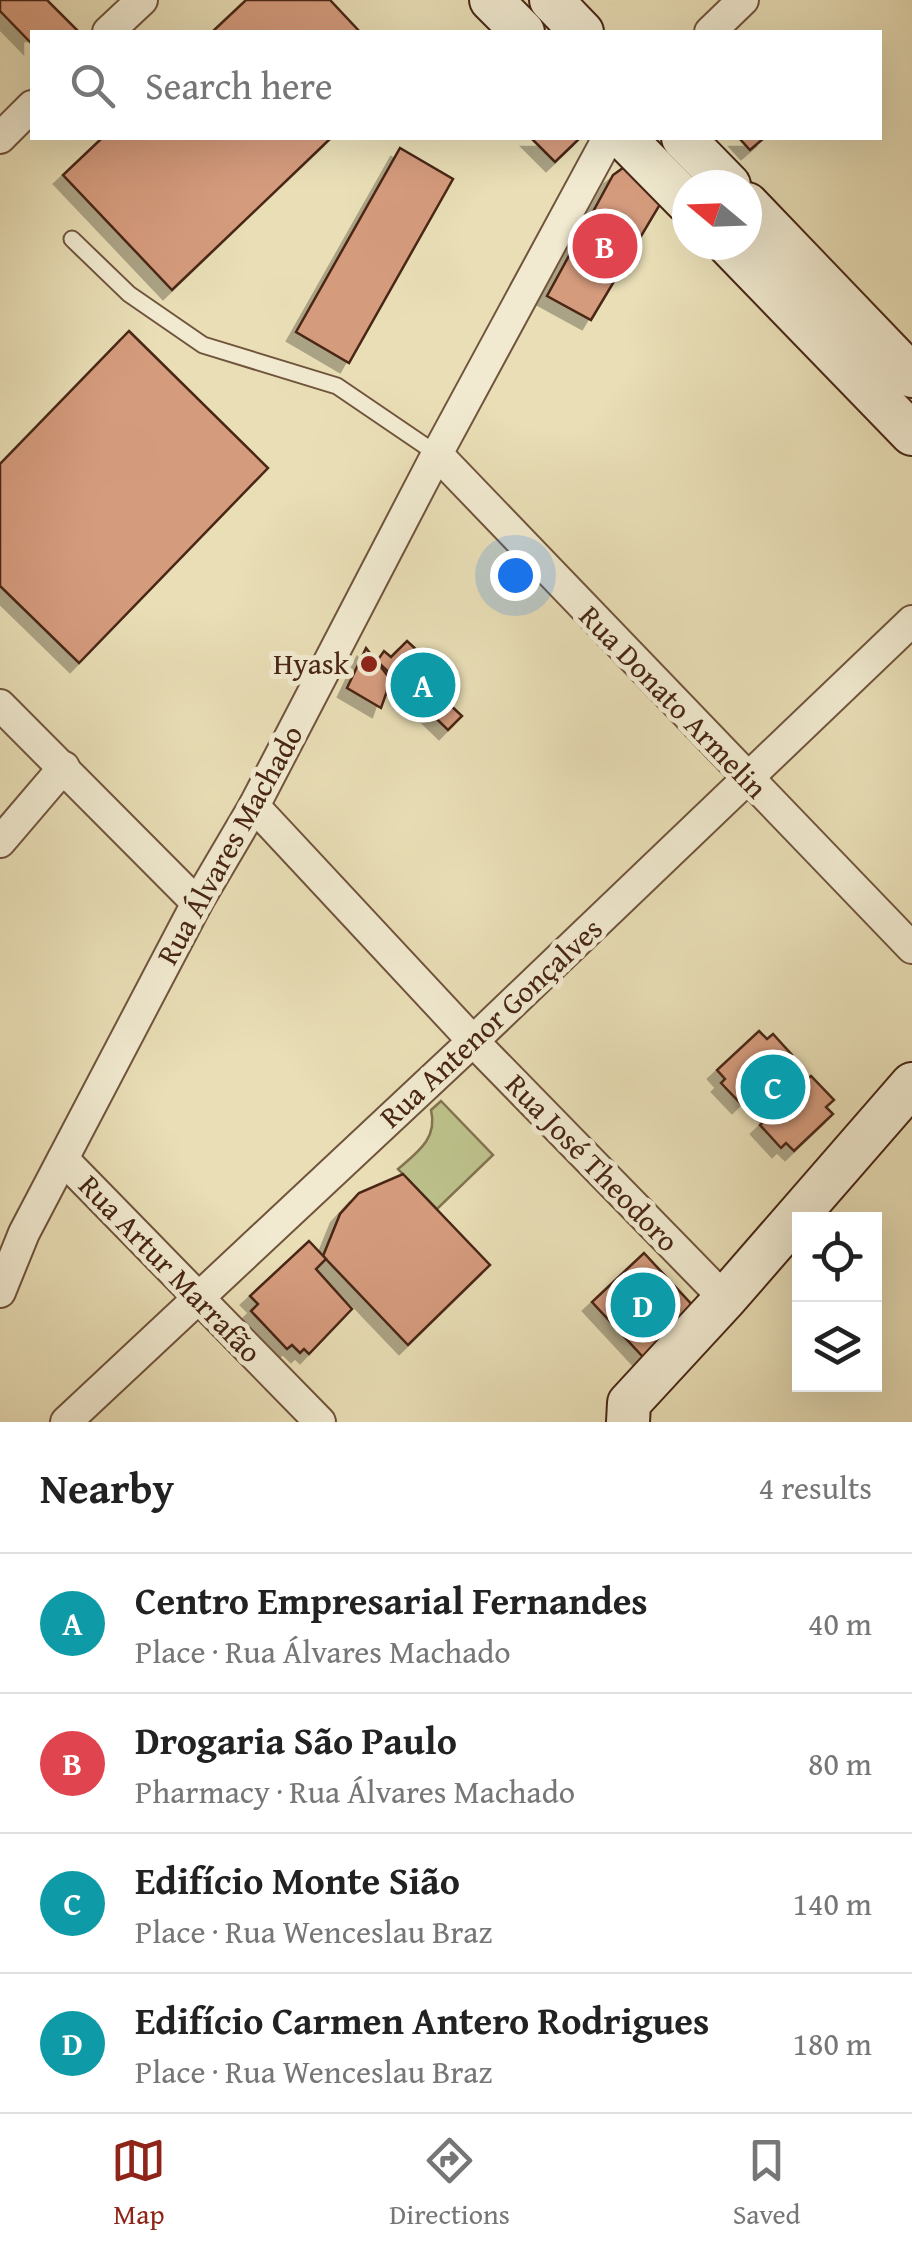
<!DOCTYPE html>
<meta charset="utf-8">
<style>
body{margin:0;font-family:"Gentium Book Plus",serif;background:#f6f6f6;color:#222}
.controls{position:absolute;right:30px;bottom:30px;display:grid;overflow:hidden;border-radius:0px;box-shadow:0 10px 40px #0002}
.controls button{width:90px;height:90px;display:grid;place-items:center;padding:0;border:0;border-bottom:2px solid #e0e0e0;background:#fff;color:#222;font:50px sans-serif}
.compass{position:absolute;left:672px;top:170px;width:90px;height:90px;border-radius:50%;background:#fff;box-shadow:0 10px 40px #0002;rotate:289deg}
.you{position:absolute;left:515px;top:575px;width:35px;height:35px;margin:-25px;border:8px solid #fff;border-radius:50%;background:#1a73e8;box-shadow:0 0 0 15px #1a73e833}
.badge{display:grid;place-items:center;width:65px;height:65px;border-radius:50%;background:#8f2418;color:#fff;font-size:32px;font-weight:700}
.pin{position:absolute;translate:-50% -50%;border:5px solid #fff;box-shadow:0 2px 10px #0006}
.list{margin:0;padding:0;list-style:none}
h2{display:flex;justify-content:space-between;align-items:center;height:130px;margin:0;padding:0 40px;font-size:42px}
h2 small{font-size:32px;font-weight:400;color:#767676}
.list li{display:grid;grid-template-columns:65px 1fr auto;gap:30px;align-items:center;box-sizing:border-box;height:140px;padding:0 40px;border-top:2px solid #e0e0e0}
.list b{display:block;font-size:38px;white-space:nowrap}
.list p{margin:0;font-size:32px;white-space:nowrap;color:#767676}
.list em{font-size:32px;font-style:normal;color:#767676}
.icon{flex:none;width:55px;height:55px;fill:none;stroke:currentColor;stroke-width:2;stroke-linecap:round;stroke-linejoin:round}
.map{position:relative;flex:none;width:912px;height:1422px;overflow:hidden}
.search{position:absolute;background:#fff;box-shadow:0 10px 40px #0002;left:30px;right:30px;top:30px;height:110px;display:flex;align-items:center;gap:25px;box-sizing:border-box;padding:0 35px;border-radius:0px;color:#767676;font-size:38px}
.sheet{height:690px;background:#fff}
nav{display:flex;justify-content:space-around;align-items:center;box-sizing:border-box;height:140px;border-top:2px solid #e0e0e0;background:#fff;font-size:28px;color:#767676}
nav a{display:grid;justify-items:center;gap:5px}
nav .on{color:#8f2418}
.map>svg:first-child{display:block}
</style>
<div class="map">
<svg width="912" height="1422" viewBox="0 0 912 1422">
<defs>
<filter id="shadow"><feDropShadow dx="-9" dy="9" stdDeviation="0" flood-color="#0004"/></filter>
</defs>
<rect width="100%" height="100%" fill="#e9deb6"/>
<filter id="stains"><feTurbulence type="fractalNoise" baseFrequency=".002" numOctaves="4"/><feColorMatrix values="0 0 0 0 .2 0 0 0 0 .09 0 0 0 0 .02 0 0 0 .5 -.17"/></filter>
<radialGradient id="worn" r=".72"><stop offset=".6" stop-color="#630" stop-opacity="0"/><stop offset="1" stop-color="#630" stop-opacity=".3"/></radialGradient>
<path fill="#bcc08a" stroke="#82734f" stroke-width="2.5" d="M441 1101 493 1155 437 1209 398 1169C418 1152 438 1138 431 1110Z"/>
<g fill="#d59b7d" stroke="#482614" stroke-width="2.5" filter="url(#shadow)">
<path d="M0 0H47L79 32H32V44L0 11Z"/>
<path d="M246 0H330L360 32H212Z"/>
<path d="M102 138H331L172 290 63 175Z"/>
<path d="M531 138H580L555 162Z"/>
<path d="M739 138H764L750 150Z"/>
<path d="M400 148 453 179 349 363 296 332Z"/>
<path d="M634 160 665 196 591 320 547 296 613 175Z"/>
<path d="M129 331 268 468 79 663 0 586V464Z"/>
<path d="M407 641 434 666 430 670 454 695 447 702 462 716 448 730 377 661 384 651 391 657Z"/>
<path d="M366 648 391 680 381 708 347 688Z"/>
<path d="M759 1031 767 1039 773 1034 792 1055 781 1074 790 1083 798 1076 804 1082 811 1076 834 1100 826 1107 833 1114 794 1151 786 1143 781 1148 760 1125 771 1115 764 1108 772 1101 762 1091 755 1098 751 1094 741 1104 721 1083 725 1079 717 1070Z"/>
<path d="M403 1174 490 1265 408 1345 323 1256 340 1214 359 1193Z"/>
<path d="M309 1241 326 1259 316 1269 352 1309 309 1354 304 1349 300 1353 292 1345 287 1349 251 1311 258 1304 250 1296Z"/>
<path d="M644 1253 695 1308 643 1357 592 1302Z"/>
</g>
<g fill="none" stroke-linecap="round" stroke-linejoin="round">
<defs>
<path id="lane" d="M72 239 129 294 203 345 337 386 437 454"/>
<g id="street">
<path d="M108 32 142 0"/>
<path d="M710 32 743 0"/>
<path d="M0 138 32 106"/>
<path d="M437 454 912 948"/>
<path d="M0 705 197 903"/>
<path d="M254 806 473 1041 725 1299"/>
<path d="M0 842 64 767"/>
<path d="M63 1159 320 1422"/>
<path d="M0 1292 24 1233 197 903 254 806 437 454 608 138"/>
<path d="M66 1422 473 1041 912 621"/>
</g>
<g id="secondary">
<path d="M491 0 523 32"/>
<path d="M551 0 582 32"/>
<path d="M624 138 687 202"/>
<path d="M683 138 729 185"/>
<path d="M747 204 912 376"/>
<path d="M729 245 912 434"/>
<path d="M628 1422 629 1403 725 1299 912 1084"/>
</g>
</defs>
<use href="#lane" stroke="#70543c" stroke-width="19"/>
<use href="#street" stroke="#70543c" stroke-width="34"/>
<use href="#secondary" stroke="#482614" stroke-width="46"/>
<use href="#lane" stroke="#f1ead0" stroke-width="15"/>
<use href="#street" stroke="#f1ead0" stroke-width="30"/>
<use href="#secondary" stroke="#f1ead0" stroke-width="42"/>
</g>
<circle fill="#8f2418" stroke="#f1ead0" stroke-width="4" cx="369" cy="664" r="10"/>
<g text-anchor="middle" stroke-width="10" stroke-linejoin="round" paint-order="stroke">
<g font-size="30" fill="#482614" stroke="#f1ead0" text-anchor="end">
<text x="349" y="674">Hyask</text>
</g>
<g font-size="30" fill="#482614" stroke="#f1ead0">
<text transform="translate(673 702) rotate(46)" y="10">Rua Donato Armelin</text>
<text transform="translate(230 845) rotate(-61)" y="10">Rua Álvares Machado</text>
<text transform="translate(491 1023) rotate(-43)" y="10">Rua Antenor Gonçalves</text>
<text transform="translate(592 1163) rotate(46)" y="10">Rua José Theodoro</text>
<text transform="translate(170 1269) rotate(46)" y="10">Rua Artur Marrafão</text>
</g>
</g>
<rect width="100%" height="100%" filter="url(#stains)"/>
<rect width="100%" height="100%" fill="url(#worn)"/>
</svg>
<div class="controls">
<button><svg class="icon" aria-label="locate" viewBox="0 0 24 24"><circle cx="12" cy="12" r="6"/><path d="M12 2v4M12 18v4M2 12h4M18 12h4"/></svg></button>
<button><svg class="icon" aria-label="layers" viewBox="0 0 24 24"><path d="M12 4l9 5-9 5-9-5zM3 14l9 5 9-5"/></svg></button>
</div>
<svg class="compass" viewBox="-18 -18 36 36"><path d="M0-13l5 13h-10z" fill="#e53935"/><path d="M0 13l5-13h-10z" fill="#767676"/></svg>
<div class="you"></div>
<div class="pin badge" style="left:423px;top:685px;background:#0f9aa8">A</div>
<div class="pin badge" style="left:605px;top:246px;background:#e0444e">B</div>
<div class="pin badge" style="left:773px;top:1087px;background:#0f9aa8">C</div>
<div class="pin badge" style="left:643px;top:1305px;background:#0f9aa8">D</div>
<div class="search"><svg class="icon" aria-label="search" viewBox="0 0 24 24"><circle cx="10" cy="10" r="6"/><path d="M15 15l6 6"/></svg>Search here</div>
</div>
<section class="sheet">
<h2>Nearby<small>4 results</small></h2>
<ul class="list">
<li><span class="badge" style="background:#0f9aa8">A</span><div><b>Centro Empresarial Fernandes</b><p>Place · Rua Álvares Machado</p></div><em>40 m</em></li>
<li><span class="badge" style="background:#e0444e">B</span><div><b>Drogaria São Paulo</b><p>Pharmacy · Rua Álvares Machado</p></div><em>80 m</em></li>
<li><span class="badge" style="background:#0f9aa8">C</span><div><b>Edifício Monte Sião</b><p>Place · Rua Wenceslau Braz</p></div><em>140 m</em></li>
<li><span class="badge" style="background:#0f9aa8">D</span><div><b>Edifício Carmen Antero Rodrigues</b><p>Place · Rua Wenceslau Braz</p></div><em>180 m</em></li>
</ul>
</section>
<nav>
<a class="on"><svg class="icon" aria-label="map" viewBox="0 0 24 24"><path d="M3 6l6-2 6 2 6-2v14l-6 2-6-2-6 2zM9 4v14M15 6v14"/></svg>Map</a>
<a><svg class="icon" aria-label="directions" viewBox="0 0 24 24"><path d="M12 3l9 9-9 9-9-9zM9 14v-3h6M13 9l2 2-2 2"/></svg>Directions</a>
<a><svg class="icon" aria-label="saved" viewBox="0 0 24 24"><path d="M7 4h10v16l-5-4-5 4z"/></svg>Saved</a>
</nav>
